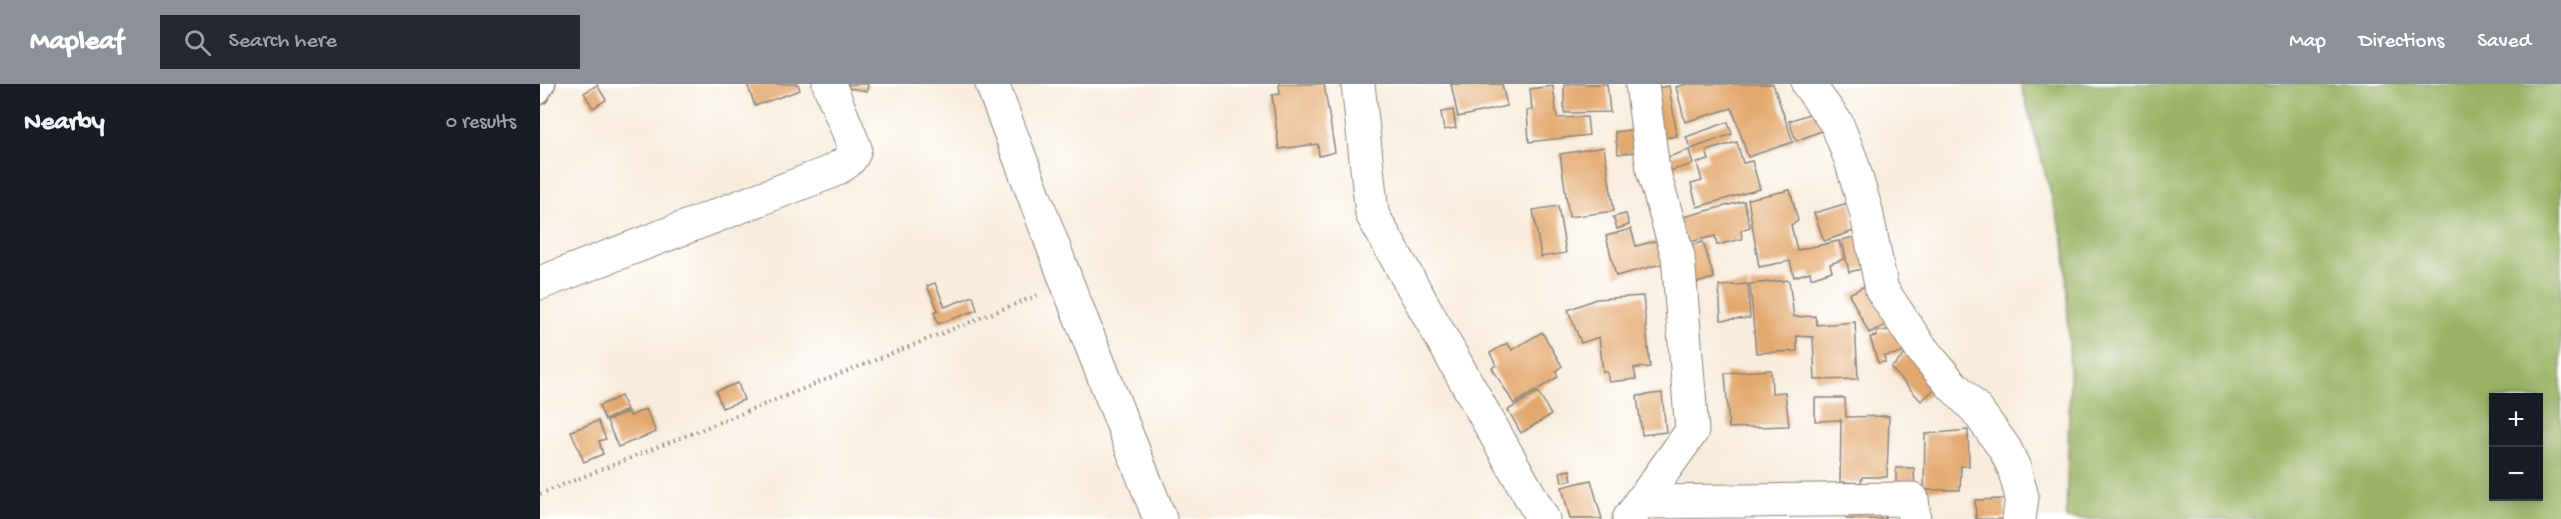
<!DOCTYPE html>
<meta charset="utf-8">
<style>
body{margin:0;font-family:"Gochi Hand",sans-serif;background:#242831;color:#f1f3f6}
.controls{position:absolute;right:18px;bottom:18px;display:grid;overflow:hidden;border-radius:0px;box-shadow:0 3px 15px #0003}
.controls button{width:54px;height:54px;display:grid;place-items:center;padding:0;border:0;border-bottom:2px solid #363941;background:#171b24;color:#f1f3f6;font:30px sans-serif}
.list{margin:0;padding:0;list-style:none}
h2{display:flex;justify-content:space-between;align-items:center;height:78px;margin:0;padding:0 24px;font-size:26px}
h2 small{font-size:20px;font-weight:400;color:#9ea1a6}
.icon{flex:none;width:33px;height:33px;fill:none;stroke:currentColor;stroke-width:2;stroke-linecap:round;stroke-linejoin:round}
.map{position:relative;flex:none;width:2021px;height:435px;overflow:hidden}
header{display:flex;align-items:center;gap:36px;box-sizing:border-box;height:84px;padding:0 30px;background:#8c9099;color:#fff}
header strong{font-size:28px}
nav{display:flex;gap:33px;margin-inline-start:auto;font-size:21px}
.search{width:420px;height:54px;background:#242831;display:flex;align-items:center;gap:15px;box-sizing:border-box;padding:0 21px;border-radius:0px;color:#9ea1a6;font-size:22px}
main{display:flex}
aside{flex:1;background:#171b24}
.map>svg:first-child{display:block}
</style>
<header>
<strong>Mapleaf</strong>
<div class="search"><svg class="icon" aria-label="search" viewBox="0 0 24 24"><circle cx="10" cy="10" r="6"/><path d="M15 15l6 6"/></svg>Search here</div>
<nav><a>Map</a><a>Directions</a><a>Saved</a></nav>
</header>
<main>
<aside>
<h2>Nearby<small>0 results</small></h2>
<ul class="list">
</ul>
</aside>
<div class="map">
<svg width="2021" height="435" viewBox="0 0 2021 435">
<rect width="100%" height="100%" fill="#fff"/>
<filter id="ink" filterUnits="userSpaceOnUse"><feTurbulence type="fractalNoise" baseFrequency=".0167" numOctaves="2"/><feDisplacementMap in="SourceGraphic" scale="12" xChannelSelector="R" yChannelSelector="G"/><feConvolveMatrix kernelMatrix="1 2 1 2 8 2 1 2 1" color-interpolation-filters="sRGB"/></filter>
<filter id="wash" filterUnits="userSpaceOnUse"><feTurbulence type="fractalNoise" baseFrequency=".008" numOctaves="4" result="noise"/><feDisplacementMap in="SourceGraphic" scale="24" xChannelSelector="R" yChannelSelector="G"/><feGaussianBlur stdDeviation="1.35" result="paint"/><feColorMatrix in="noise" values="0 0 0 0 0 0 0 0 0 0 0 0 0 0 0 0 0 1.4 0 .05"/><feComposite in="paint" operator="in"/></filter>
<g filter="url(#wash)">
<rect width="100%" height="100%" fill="#f8ecdc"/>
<path fill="#99b264" stroke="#5a6740" stroke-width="1.5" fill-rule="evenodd" d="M1481 0H2021V435H1526L1530 291 1525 162ZM1954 314H1998V412H1954Z"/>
<g id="blocks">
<g fill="#e3a86d">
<path d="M207 0H258L260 6 215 22Z"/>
<path d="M309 0H328L327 7 308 4Z"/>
<path d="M739 0H784L795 68 779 72 778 60 739 65 732 11 740 10Z"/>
<path d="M911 0H962L967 22 918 33Z"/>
<path d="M1024 0H1067L1070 28 1024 29Z"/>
<path d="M1147 0H1233L1253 58 1208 73 1192 24 1145 38 1136 3Z"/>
<path d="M57 1 66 16 53 24 44 9Z"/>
<path d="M1013 2 1017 34 1047 33 1049 51 989 58 987 27 992 26 990 5Z"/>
<path d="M1129 2 1137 52 1117 55 1110 5Z"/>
<path d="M913 26 916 44 904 46 901 28Z"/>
<path d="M1277 27 1284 46 1256 57 1249 37Z"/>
<path d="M1188 38 1192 50 1151 65 1146 53Z"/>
<path d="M1098 45 1102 67 1078 70 1075 48Z"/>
<path d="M1197 58 1203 79 1212 77 1220 105 1157 123 1151 100 1162 97 1157 79 1169 76 1166 67Z"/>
<path d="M1064 63 1074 127 1029 133 1020 70Z"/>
<path d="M1149 66 1153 80 1123 89 1119 76Z"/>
<path d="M1250 106 1258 137 1251 141 1257 166 1299 157 1304 175 1290 180 1292 187 1271 194 1270 188 1254 193 1250 177 1219 183 1208 115Z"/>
<path d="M1204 117 1210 143 1201 146 1202 155 1177 161 1175 152 1142 160 1136 135Z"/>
<path d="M1311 118 1314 147 1284 157 1274 129Z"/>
<path d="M1018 122 1026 169 1001 173 993 126Z"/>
<path d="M1086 130 1089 141 1077 145 1073 133Z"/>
<path d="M1091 145 1096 162 1123 155 1129 178 1076 192 1066 152Z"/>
<path d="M1322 151 1330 183 1309 188 1302 156Z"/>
<path d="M1163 158 1174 194 1153 200 1143 163Z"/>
<path d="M1249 196 1254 233 1275 232 1277 241 1315 238 1318 295 1275 296 1273 253 1257 252V267L1216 269 1210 200Z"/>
<path d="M395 199 405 223 433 212 437 226 398 240 394 228 398 226 387 202Z"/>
<path d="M1330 199 1350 239 1329 249 1309 210Z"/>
<path d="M1208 200 1210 234 1181 236 1179 202Z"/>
<path d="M1103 212 1110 283 1094 284 1096 295 1069 298 1067 288H1063L1059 253 1041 259 1028 226 1056 215Z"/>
<path d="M1359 244 1363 269 1344 272 1345 278 1338 279 1330 253 1337 252 1336 248Z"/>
<path d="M1002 248 1022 282 1016 287 1018 293 974 320 952 284 956 281 950 269 967 259 972 266Z"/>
<path d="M1371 265 1402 299 1381 317 1351 284Z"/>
<path d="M1231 286 1232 309 1245 308 1249 342 1189 344 1185 289Z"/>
<path d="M198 299 204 316 182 324 176 307Z"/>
<path d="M998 308 1011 331 981 349 968 326Z"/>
<path d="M1122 309 1126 348 1102 351 1097 312Z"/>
<path d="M81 312 87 326 65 336 59 322Z"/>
<path d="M1275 314H1305L1306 333 1349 332 1347 393H1322L1321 399 1300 398 1301 336 1275 337Z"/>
<path d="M106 325 116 348 78 363 67 337 88 328 90 332Z"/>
<path d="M58 337 66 355 59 357 63 370 44 378 31 347Z"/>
<path d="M1428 346 1429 382H1421L1420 406H1384L1385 350Z"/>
<path d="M1356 384H1374L1375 408H1356Z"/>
<path d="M1030 386 1032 396 1022 398 1020 388Z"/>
<path d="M1051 396 1062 435H1030L1022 403Z"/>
<path d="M1465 415V435H1436L1435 416Z"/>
<path d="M1307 422 1346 423 1345 435H1306Z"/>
</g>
</g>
</g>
<g filter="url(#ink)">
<use href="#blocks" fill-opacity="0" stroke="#8a847c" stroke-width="1.5"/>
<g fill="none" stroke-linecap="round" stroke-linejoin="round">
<defs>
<path id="lane" d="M0 12 7 0"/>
<g id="street">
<path d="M452 0 527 199 620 435"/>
<path d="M818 0 832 130 1003 435"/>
<path d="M1268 0 1297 40 1311 76 1326 127 1342 206 1380 263 1411 300 1436 325 1465 365 1474 384 1482 413 1479 435"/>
<path d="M0 199 288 89C299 83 313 78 315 64L289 0"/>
<path d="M1100 418 1372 415 1374 435"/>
<path d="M1089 435 1152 347 1138 172 1113 86 1102 0"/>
</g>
</defs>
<use href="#lane" stroke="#8a847c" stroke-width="19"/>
<use href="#street" stroke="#8a847c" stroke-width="35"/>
<path stroke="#8a847c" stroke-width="4" stroke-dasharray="1.5 4.5" stroke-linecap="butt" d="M0 410 498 211"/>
<use href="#lane" stroke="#fff" stroke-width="16"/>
<use href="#street" stroke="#fff" stroke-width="33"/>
</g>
</g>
</svg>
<div class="controls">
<button>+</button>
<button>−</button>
</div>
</div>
</main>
